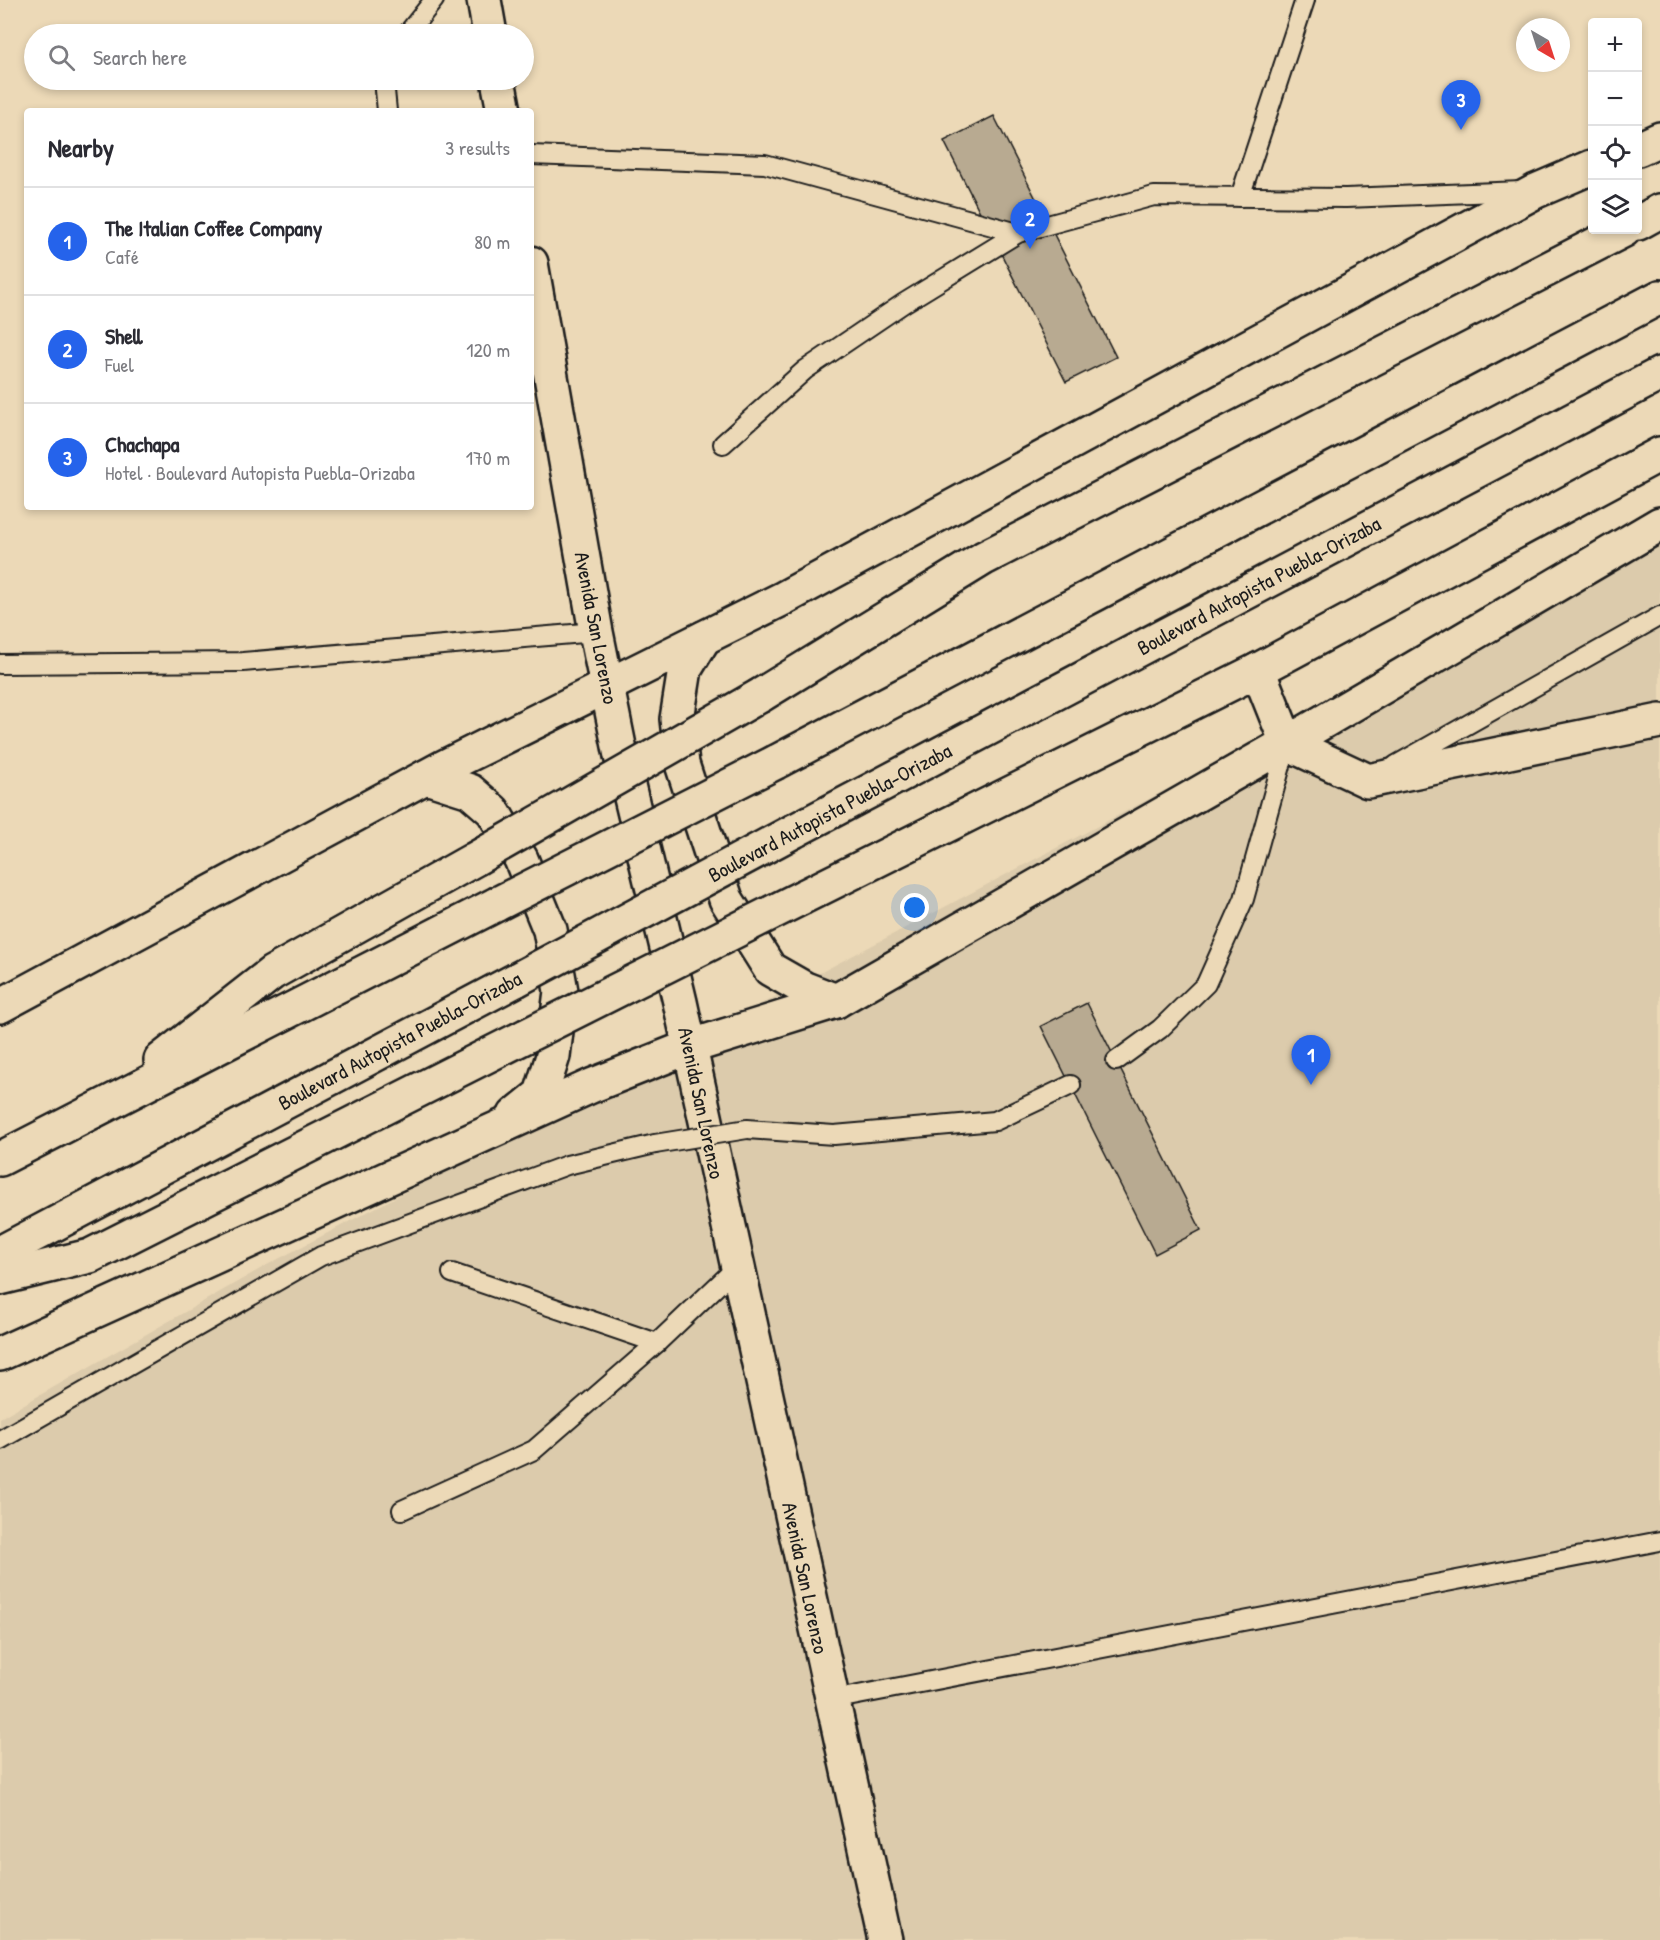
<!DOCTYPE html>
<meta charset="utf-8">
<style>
body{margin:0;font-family:"Patrick Hand",sans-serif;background:#f2f2f3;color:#2b2b33}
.controls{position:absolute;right:18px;top:18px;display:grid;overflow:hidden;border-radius:6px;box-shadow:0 3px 9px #0003}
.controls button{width:54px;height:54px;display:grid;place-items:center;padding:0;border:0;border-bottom:2px solid #e1e1e2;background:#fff;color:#2b2b33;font:30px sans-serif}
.compass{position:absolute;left:1516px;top:18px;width:54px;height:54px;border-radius:50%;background:#fff;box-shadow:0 3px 9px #0003;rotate:141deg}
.you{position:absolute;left:915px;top:908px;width:21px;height:21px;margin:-15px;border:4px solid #fff;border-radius:50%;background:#1a73e8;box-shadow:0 0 0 9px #1a73e833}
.badge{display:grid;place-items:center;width:39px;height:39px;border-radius:50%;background:#2563eb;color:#fff;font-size:20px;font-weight:700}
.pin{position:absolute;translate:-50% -50px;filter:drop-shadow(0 2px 3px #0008)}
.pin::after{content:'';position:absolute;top:32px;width:21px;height:18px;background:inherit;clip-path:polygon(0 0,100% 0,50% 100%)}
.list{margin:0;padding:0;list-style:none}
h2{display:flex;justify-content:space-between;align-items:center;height:78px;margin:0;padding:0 24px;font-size:26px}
h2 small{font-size:20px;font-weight:400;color:#7c7c81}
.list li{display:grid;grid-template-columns:39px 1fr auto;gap:18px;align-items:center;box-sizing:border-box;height:108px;padding:0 24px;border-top:2px solid #e1e1e2}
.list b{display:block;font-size:22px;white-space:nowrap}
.list p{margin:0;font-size:20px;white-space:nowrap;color:#7c7c81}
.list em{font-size:20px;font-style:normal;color:#7c7c81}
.icon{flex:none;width:33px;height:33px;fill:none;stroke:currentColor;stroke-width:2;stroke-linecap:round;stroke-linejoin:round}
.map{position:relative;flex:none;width:1660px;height:1940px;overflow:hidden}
.search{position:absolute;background:#fff;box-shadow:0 3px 9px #0003;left:24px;top:24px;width:510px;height:66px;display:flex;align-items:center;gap:15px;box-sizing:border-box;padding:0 21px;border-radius:33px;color:#7c7c81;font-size:22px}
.panel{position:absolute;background:#fff;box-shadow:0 3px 9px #0003;left:24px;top:108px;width:510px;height:402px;border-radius:6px}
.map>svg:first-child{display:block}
</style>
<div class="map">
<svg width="1660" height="1940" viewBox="0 0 1660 1940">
<rect width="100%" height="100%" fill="#ecd9b7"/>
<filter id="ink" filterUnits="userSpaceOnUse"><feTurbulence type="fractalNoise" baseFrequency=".0167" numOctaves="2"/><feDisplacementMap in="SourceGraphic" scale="12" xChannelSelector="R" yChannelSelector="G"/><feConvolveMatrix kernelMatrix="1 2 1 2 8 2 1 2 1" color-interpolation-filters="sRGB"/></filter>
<g filter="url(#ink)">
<path fill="#dccbac" d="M1660 529V1940H0V1418L267 1265Z"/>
<g fill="#b8aa91" stroke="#1c1c1c" stroke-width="1.5">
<path d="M994 116 1116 357 1066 382 944 141Z"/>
<path d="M1087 1003 1201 1230 1155 1254 1041 1026Z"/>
</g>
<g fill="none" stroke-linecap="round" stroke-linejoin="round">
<defs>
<g id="service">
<path d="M407 34 434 0"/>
<path d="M384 80 387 111"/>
<path d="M531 155 765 164 1018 233"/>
<path d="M1240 197 1305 0"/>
<path d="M723 444 805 370 904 303 1018 233 1154 196 1346 198 1522 191"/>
<path d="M0 664 243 662 596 632"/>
<path d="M1396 765 1660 616"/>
<path d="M1116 1061 1160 1029 1206 984 1244 899 1287 744"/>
<path d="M747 1129 834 1135 995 1121 1071 1085"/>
<path d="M452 1273 657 1343"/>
<path d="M0 1440 321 1256 567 1165 655 1144"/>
<path d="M402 1510 534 1450 657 1343 737 1267"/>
<path d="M832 1700 1660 1541"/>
</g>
<path id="minor" d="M1258 670 1287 743 1368 781 1660 721"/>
<g id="tertiary">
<path d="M484 0 490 34"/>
<path d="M498 80 504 111"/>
<path d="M531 263 596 632 621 756 680 1002 885 1940"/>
</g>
<g id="motorway">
<path d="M1638 149 1660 139"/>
<path d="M1638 223 1660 211"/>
<path d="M704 638 685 669 677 719 682 764 726 899 770 969 805 989 836 1001"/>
<path d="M761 695 984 558 1624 230"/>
<path d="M776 762 1660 297"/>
<path d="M426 777 470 791 493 811 521 859 550 930 561 991 553 1056 541 1094 515 1115"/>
<path d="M794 831 1660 374"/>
<path d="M803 897 1258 670 1660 454"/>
<path d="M0 1006 444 767 784 598 1536 191 1592 167"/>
<path d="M161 1060 272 973 475 859"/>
<path d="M0 1159 497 904"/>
<path d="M0 1253 516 980"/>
<path d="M0 1278 90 1256 526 1036"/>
<path d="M0 1354 591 1086 689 1047 836 1001 1287 743 1660 524"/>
</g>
</defs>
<use href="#service" stroke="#1c1c1c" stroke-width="22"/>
<use href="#minor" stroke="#1c1c1c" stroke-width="38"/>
<use href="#tertiary" stroke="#1c1c1c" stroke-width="38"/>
<use href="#motorway" stroke="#1c1c1c" stroke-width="38"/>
<use href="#service" stroke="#ecd9b7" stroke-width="18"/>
<use href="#minor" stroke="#ecd9b7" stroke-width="33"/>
<use href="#tertiary" stroke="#ecd9b7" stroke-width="33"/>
<use href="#motorway" stroke="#ecd9b7" stroke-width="33"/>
<defs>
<path id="service-bridge" d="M655 1144 747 1129"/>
<g id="motorway-bridge">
<path d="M475 859 761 695"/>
<path d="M497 904 776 762"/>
<path d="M516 980 794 831"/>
<path d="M526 1036 803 897"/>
</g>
</defs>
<use href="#service-bridge" stroke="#1c1c1c" stroke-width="22" stroke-linecap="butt"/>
<use href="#motorway-bridge" stroke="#1c1c1c" stroke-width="38" stroke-linecap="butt"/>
<use href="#service-bridge" stroke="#ecd9b7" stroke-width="18"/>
<use href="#motorway-bridge" stroke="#ecd9b7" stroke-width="33"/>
</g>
</g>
<g text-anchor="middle" stroke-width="4.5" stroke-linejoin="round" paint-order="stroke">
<g font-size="21" fill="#1c1c1c" stroke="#ecd9b7">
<text transform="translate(1259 586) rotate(-28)" y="7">Boulevard Autopista Puebla-Orizaba</text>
<text transform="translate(596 628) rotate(79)" y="7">Avenida San Lorenzo</text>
<text transform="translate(830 813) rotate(-28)" y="7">Boulevard Autopista Puebla-Orizaba</text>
<text transform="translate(400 1041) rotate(-28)" y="7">Boulevard Autopista Puebla-Orizaba</text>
<text transform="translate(701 1103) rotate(78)" y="7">Avenida San Lorenzo</text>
<text transform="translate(805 1578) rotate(78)" y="7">Avenida San Lorenzo</text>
</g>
</g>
</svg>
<div class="controls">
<button>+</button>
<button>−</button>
<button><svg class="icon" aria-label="locate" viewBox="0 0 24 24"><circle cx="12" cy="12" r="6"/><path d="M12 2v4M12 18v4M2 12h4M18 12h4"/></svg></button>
<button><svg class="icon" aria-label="layers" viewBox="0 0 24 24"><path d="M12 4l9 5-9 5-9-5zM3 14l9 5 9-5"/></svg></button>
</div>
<svg class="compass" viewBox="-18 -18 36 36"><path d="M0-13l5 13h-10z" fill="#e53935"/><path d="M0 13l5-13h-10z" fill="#7c7c81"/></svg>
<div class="you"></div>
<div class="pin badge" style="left:1311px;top:1085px">1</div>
<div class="pin badge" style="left:1030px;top:249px">2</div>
<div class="pin badge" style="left:1461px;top:130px">3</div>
<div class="search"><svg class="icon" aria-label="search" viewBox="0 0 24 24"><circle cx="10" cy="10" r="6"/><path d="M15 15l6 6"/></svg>Search here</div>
<section class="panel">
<h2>Nearby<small>3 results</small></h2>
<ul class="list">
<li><span class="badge">1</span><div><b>The Italian Coffee Company</b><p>Café</p></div><em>80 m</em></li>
<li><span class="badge">2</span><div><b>Shell</b><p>Fuel</p></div><em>120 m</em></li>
<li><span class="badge">3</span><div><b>Chachapa</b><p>Hotel · Boulevard Autopista Puebla-Orizaba</p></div><em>170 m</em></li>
</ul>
</section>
</div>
